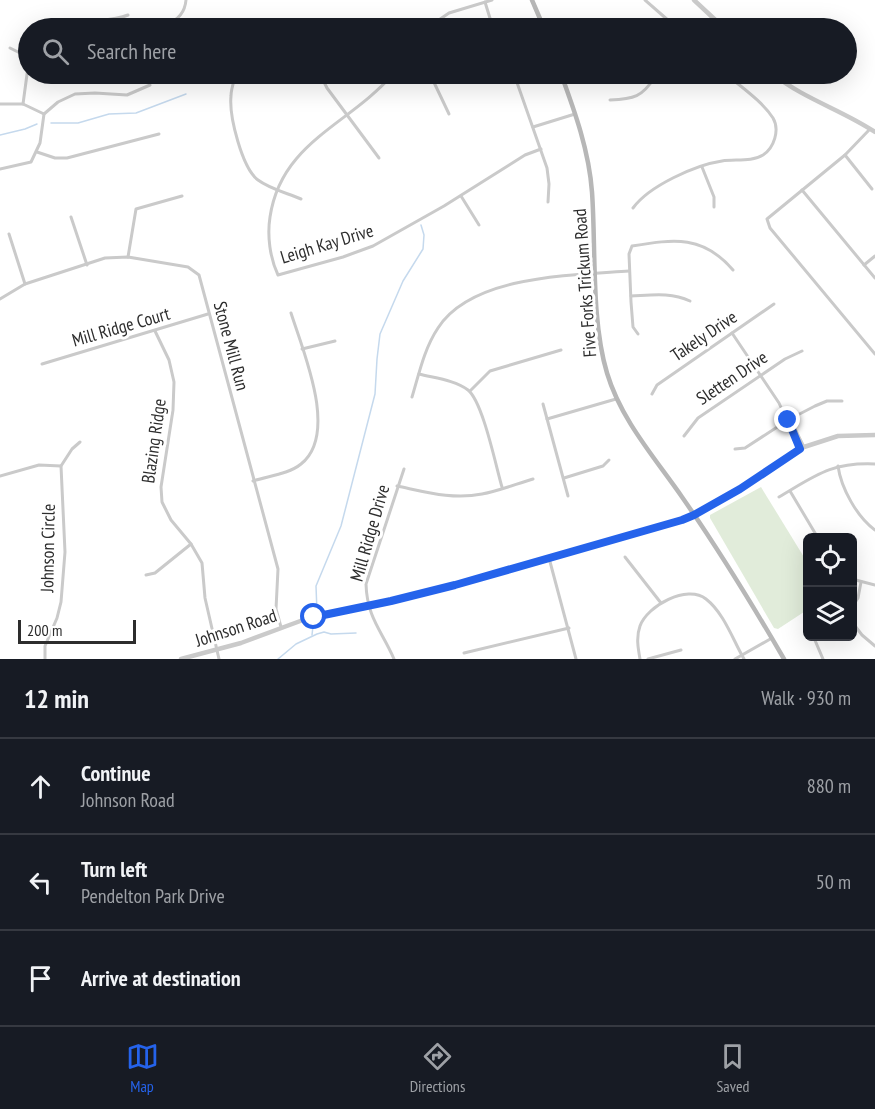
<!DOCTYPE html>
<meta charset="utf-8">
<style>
body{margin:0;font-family:"PT Sans Narrow",sans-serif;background:#242831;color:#f1f3f6}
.controls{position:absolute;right:18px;bottom:18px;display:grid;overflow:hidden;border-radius:9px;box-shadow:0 6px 24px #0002}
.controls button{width:54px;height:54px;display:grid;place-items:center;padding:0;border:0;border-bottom:2px solid #363941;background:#171b24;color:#f1f3f6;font:30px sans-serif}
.scale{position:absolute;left:18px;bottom:15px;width:118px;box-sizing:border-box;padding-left:6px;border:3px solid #2d2d2d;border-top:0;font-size:16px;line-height:21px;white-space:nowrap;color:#2d2d2d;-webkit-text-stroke:4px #fff;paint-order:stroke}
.stop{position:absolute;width:18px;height:18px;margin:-14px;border:4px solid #2563eb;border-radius:50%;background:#fff}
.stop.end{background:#2563eb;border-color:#fff;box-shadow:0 2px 6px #0008}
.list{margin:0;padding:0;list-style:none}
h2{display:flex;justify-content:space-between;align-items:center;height:78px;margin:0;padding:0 24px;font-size:26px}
h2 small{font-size:20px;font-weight:400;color:#9ea1a6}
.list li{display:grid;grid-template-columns:39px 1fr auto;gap:18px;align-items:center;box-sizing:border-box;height:96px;padding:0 24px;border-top:2px solid #363941}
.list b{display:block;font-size:22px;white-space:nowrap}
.list p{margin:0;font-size:20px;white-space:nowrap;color:#9ea1a6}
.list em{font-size:20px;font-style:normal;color:#9ea1a6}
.icon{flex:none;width:33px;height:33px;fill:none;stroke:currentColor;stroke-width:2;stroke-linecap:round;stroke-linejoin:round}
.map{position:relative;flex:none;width:875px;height:659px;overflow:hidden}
.search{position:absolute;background:#171b24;box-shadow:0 6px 24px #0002;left:18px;right:18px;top:18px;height:66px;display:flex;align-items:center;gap:15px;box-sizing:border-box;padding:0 21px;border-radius:33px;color:#9ea1a6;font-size:22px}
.sheet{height:366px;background:#171b24}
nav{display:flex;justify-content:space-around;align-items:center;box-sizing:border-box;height:84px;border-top:2px solid #363941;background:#171b24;font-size:16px;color:#9ea1a6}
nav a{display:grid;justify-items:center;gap:3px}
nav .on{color:#2563eb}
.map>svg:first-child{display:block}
</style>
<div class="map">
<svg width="875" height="659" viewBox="0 0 875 659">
<rect width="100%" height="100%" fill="#fff"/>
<path fill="#e1ecda" d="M761 487 807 562V610L778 629 774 628 710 518V515Z"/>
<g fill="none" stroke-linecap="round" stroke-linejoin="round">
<g stroke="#c5d9ed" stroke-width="1.5">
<path d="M51 123H78L109 114 136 113 186 94"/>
<path d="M0 135 25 129 37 124"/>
<path d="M317 612 316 586 341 526 375 394 377 359 380 334 403 281 423 249 424 235 421 225"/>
<path d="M312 635 313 626 318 623V620"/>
<path d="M278 659 296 644 317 634 324 632 331 634 356 633"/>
</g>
<g stroke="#cacaca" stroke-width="3">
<path d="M645 0 677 28"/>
<path d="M485 2 493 28"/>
<path d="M167 24C178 20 185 12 186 0"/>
<path d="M65 28C86 16 107 24 128 15"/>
<path d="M427 28 449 13 492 0"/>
<path d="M10 48 28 57"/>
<path d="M236 74C234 81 231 89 231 96 229 116 242 168 258 180 270 189 287 193 301 199"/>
<path d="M320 74 327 88 379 158"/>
<path d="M393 74C349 125 281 142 270 217 267 236 270 258 278 275L343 257 373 246 444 206 525 155 541 149"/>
<path d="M430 74 449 114"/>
<path d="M514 74 547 168 549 184 548 202"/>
<path d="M652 74C664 85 678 79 691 74"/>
<path d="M610 100C634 99 642 97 655 77"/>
<path d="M0 104H23L44 114"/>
<path d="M23 104 28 67"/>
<path d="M533 127 575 114"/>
<path d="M870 129 845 155 767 219 770 228 875 354"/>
<path d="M37 152 55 158H67L159 134"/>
<path d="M845 155 872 189"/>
<path d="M702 167 714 197V207"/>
<path d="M0 169 31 162 40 143 44 114 58 102 75 94 95 93 127 95 150 85"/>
<path d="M802 190 875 278"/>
<path d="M461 196 479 225"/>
<path d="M633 208C649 186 695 165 722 161 735 159 752 162 763 155 774 148 780 130 773 118 762 101 741 87 726 74"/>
<path d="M71 217 87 265"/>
<path d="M9 234 25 284"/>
<path d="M128 257 136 209 182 196"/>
<path d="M864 265 875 256"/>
<path d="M631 296C652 295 671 292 690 301"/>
<path d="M0 299 25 284 105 258 128 257 188 267 199 275 278 569 276 609 281 627"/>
<path d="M155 331 169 360 174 382 173 410 161 487 162 502 171 520 191 544 202 563 205 598 219 659"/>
<path d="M732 333 779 403 800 449"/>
<path d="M638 334 633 327 631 302 629 254 632 246C675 239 703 235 733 270"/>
<path d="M302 349 335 341"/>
<path d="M42 364 208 314"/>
<path d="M419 374C434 378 455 380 468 390 483 402 496 467 502 487"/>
<path d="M470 391 490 371 561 350"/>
<path d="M652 394 657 385 774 304"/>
<path d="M412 397C419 374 424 349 438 328 472 275 573 275 629 271"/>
<path d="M543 404 568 496"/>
<path d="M547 419 616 399"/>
<path d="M788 420 792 423 804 447"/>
<path d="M684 436 698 418 785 359 802 351"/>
<path d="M735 449 745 448 788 420 815 406 827 401H842"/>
<path d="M838 466C841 488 857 517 875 530"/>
<path d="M0 476 39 465 61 466"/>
<path d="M564 478 603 466 609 460"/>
<path d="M253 481C268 476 289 474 301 464 339 434 303 351 291 313"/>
<path d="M397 486C426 492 453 500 482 494 499 491 516 484 533 479"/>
<path d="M790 491 818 538"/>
<path d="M779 497C815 476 831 462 875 464"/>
<path d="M625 557 661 603"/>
<path d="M549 558 576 659"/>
<path d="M146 575 155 573 191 544"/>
<path d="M852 579 875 585"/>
<path d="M852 607 858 598 861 582"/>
<path d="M852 622 862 635 875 646"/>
<path d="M816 636 814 638 823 659"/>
<path d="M464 653 569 628"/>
<path d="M45 659V646L57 618 61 602 65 552 61 466 72 449 80 442"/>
<path d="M394 659C382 631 367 618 366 584L404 469"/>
<path d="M640 659C638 648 636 637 640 626 647 606 687 584 706 599 724 613 733 640 744 659"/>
<path d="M648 659 681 650"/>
<path d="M735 659 772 638"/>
</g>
<g stroke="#cacaca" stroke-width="4.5">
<path d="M694 0 724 28"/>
<path d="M773 74C804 99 842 110 875 132"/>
<path d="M181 659 241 643 303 620 391 601 455 585 682 520 721 501 804 447 838 436 875 435"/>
</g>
<g stroke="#b7b7b7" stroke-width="4.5">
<path d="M532 0 544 28"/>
<path d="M561 74C575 112 589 151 592 192 596 248 591 320 607 373 621 420 655 458 682 497 719 550 752 604 784 659"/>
</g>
</g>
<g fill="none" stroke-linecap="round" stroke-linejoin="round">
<path stroke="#2563eb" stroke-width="8" d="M314 617 391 601 455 585 682 520 694 515 740 489 800 449 788 420"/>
</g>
<g text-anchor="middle" stroke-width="6" stroke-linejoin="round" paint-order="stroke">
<g font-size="18" fill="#2d2d2d" stroke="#fff">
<text transform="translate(327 244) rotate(-17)" y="6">Leigh Kay Drive</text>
<text transform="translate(585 283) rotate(-94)" y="6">Five Forks Trickum Road</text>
<text transform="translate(121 327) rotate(-16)" y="6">Mill Ridge Court</text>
<text transform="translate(704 336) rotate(-34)" y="6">Takely Drive</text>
<text transform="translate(231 346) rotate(75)" y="6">Stone Mill Run</text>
<text transform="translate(732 378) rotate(-34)" y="6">Sletten Drive</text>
<text transform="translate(154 441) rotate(-82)" y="6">Blazing Ridge</text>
<text transform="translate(370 533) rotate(-74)" y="6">Mill Ridge Drive</text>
<text transform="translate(48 548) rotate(-89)" y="6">Johnson Circle</text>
<text transform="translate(236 628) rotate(-18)" y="6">Johnson Road</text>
</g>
</g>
</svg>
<div class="controls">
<button><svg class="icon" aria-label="locate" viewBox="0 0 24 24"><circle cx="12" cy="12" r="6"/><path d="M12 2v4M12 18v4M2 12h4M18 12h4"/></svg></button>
<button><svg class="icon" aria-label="layers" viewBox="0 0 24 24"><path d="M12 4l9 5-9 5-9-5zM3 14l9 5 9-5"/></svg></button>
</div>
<div class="scale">200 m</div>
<div class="stop" style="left:314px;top:617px"></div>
<div class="stop end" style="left:788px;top:420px"></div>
<div class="search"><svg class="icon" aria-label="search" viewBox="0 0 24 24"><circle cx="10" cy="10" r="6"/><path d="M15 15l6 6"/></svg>Search here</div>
</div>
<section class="sheet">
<h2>12 min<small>Walk · 930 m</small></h2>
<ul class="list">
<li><svg class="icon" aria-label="ahead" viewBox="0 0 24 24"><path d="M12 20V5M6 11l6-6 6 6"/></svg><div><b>Continue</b><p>Johnson Road</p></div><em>880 m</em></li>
<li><svg class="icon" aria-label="left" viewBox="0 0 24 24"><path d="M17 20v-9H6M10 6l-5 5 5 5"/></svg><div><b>Turn left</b><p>Pendelton Park Drive</p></div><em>50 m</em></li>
<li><svg class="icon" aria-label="arrive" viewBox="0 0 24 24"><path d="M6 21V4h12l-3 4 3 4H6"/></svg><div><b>Arrive at destination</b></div></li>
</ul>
</section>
<nav>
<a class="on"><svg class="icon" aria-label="map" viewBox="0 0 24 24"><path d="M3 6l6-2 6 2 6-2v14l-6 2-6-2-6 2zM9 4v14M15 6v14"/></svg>Map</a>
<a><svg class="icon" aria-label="directions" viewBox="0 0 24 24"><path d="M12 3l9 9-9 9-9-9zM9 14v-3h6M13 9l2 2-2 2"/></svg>Directions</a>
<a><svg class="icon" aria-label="saved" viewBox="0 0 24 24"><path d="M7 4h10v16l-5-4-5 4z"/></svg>Saved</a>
</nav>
